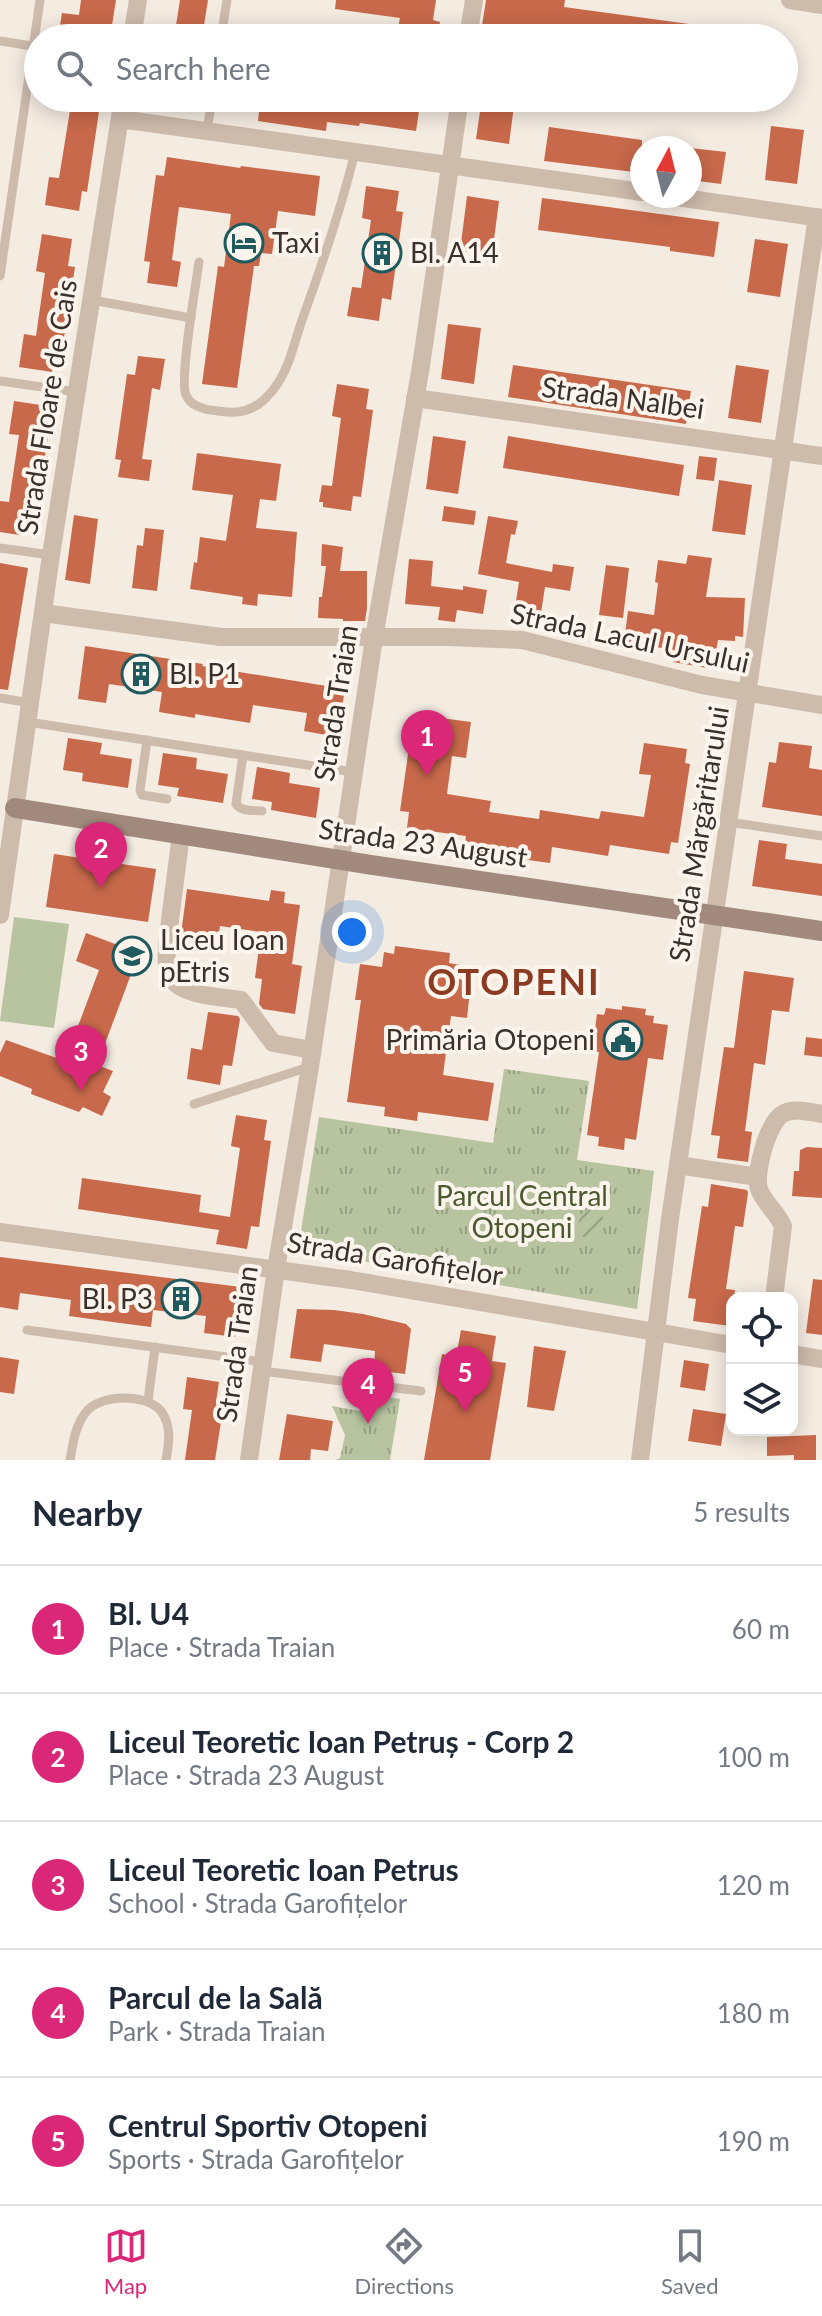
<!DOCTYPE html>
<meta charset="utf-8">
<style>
body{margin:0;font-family:Lato,sans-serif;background:#f2f2f3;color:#1f2937}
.controls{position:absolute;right:24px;bottom:24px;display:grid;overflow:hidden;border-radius:16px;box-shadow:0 4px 20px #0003}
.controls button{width:72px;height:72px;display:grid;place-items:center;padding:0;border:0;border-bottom:2px solid #e0e1e3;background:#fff;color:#1f2937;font:40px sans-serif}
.compass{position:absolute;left:630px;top:136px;width:72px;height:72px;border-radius:50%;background:#fff;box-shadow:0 4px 20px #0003;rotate:7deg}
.you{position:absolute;left:352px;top:932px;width:28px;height:28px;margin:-20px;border:6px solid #fff;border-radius:50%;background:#1a73e8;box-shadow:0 0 0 12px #1a73e833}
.badge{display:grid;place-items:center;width:52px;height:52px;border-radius:50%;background:#db2777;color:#fff;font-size:26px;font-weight:700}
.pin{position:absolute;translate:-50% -66px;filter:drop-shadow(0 2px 4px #0008)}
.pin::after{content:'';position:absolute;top:42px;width:28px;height:24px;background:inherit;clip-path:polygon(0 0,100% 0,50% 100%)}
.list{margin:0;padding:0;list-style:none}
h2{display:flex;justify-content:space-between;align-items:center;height:104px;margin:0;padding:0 32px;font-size:34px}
h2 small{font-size:26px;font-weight:400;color:#747a83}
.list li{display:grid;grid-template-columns:52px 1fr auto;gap:24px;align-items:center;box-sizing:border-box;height:128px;padding:0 32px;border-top:2px solid #e0e1e3}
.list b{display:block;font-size:30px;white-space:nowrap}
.list p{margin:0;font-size:26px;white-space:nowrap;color:#747a83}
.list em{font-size:26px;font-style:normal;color:#747a83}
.icon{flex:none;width:44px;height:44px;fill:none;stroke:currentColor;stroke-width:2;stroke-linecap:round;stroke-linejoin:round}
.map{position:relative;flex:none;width:822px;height:1460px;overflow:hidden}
.search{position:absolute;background:#fff;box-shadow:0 4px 20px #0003;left:24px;right:24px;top:24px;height:88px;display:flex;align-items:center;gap:20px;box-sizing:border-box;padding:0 28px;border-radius:44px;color:#747a83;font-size:30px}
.sheet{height:744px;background:#fff}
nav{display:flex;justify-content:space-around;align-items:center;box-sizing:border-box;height:112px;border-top:2px solid #e0e1e3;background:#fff;font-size:22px;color:#747a83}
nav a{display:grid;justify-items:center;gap:4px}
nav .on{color:#db2777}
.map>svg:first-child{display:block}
</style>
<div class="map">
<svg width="822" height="1460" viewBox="0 0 822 1460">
<defs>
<pattern id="park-tufts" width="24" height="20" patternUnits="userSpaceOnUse" patternTransform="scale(2)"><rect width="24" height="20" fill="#b8c4a0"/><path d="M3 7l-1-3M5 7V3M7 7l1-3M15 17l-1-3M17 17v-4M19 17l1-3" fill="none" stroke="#97a083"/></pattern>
<pattern id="garden-furrows" width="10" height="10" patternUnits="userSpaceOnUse" patternTransform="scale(2)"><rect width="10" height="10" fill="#b8c4a0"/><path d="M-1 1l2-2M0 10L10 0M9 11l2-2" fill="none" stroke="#97a083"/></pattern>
</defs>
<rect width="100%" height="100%" fill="#f4ebe1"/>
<g fill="url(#park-tufts)">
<path d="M504 1069 589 1081 577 1160 654 1171 637 1309 298 1250 319 1117 493 1143Z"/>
<path d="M368 1394 400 1399 390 1460H336L340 1458 345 1435 332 1406 365 1412Z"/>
</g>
<path fill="url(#garden-furrows)" d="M590 1207 600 1210 604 1221 600 1233C579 1249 568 1222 590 1207Z"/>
<path fill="#b8c4a0" d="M14 917 69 924 54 1028 0 1021Z"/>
<g fill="#c8694b">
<path d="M81 0H116L110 38H58L62 13 79 15Z"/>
<path d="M180 0H208L202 38H174Z"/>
<path d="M336 0H436L433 20 440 22 438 38H406L408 30 398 28 400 18 335 9Z"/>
<path d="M486 0H565L564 7 689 24 686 38H480Z"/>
<path d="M72 98H101L87 192 82 191 79 211 45 205 49 177 59 178Z"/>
<path d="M222 98H421L416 131 360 123 359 126 327 122 326 131 258 121 259 112 222 107Z"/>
<path d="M482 98H515L509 144 476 139Z"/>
<path d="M771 126 804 130 797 184 765 180Z"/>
<path d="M549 127 642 140V173L544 161Z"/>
<path d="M690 148 726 152 721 184 690 180Z"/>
<path d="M167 157 240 168 241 166 320 176 315 216 278 211 272 254 261 253 259 266H254L237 388 202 384 218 266 224 267 231 214 179 207 172 260 181 262 177 287 147 283 150 262 144 261 156 175 164 176Z"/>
<path d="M366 186 399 191 396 211 403 212 391 300 382 298 379 321 347 316 352 287 361 288 371 220 362 218Z"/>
<path d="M467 196 499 201 492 255 460 251Z"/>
<path d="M542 198 719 222 714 257 670 251V247L538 230Z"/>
<path d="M42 234 72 239 68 266 75 267 62 350H55L52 372 19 367 24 334 36 336 45 273 36 271Z"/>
<path d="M755 239 788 244 780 297 747 292Z"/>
<path d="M448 324 481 328 474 384 441 379Z"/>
<path d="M138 356 165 359 160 390 152 388 142 459 152 460 149 481 118 477 121 460 115 459 127 374 135 375Z"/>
<path d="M513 365 691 391 686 424 508 397Z"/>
<path d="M736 365 769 370 761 423 728 418Z"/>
<path d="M337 384 369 389 366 409 373 410 361 497 353 496 351 511 323 507V502H319L322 485 332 486 341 418 332 416Z"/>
<path d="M14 401 47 406 43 429 49 430 37 508 29 507 25 536 0 532V501L9 502 19 435 9 434Z"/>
<path d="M433 436 466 441 458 494 426 489Z"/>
<path d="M508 436 684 465 679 496 503 468Z"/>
<path d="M197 453 281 464 276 501 260 499 256 528 297 532 292 597 258 594 257 606 242 604 243 597 190 589 194 562 197 563 200 537 226 541 233 495 192 490Z"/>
<path d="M699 456 717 458 714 481 696 479Z"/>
<path d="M719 480 752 485 745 535 712 531Z"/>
<path d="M444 506 476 511 474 525 442 521Z"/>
<path d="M74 515 98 519 90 584 65 580Z"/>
<path d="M488 516 518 521 515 535 511 534 506 563 552 572 553 564 574 567 570 591 545 587 540 619 514 614 519 582 478 574Z"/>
<path d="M145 528 164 530 157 591 132 588 137 545 143 546Z"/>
<path d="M322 544 343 547 340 571H367V608L365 621H343V619L318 618 319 597H322L326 566H321Z"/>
<path d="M688 555 712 558 706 597 745 598 743 637 735 636V641L718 640 713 669 673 662 674 650 624 642 628 611 654 615 658 583 655 582 658 560 686 564Z"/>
<path d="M409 559 433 561 431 586 463 590V586L487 590 483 614 457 610 455 622 438 620 440 607 405 604Z"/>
<path d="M0 563 28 568 8 690 0 689Z"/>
<path d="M606 565 629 568 623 618 599 615Z"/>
<path d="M85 646 203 664 202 666 345 689 337 737 304 731 307 713 253 705 250 723 195 714V718L159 712 162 692 109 684 106 703 78 699Z"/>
<path d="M426 716 471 722 466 758 452 756 447 794 491 801 489 812 539 819 540 810 599 819 601 811 644 817 651 775 639 774 644 743 687 749 685 763 690 764 678 843 671 842 669 854 610 845 608 856 552 847 550 863 464 851 466 836 407 828 409 812 400 811 412 726 424 728Z"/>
<path d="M68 738 102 743 100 754 132 759 128 788 82 781 83 773 63 770Z"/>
<path d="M779 742 812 746 809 768 822 770V816L762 807 769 762 776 763Z"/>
<path d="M163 753 197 758 196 769 228 774 223 803 177 796 179 788 158 785Z"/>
<path d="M257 767 290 773 289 783 320 788 316 818 271 810 272 802 252 799Z"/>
<path d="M759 840 787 844 785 859 822 864V896L752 886Z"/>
<path d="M54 854 156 869 148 922 46 907Z"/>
<path d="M187 889 269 901 271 890 285 892 284 903 300 905 292 964 302 966 295 1014 263 1009 259 1004 262 979 255 978 261 932 220 926 218 940 181 934Z"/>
<path d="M86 933 139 953 97 1065 113 1071 103 1092 111 1097 102 1116 83 1107 79 1112 31 1094 32 1089 0 1076V1053L6 1040 65 1061 99 970 76 961Z"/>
<path d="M395 946 450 953 449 963 460 965 458 979 471 981 467 1018 451 1016 443 1075 494 1083 488 1121 418 1112 417 1121 384 1116 385 1107 347 1102 361 1000H355L360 964 382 967 384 952 394 954Z"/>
<path d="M744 971 794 978 789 1012 772 1010 765 1065 754 1063 745 1131 752 1132 748 1162 717 1158 720 1136 711 1135 724 1047 734 1048Z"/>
<path d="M622 1006 646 1009 645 1015 654 1016 653 1023 668 1025 663 1060 648 1058 636 1140 625 1138 624 1150 598 1146 599 1137 587 1135 599 1052 592 1051 597 1014 604 1015 606 1008 622 1010Z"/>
<path d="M208 1012 238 1016 240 1019 232 1066 223 1065 220 1085 187 1079 191 1048 202 1050Z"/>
<path d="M806 1037 822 1039V1057L804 1055Z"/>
<path d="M236 1115 267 1120 264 1140 271 1141 259 1227 251 1226 247 1249 216 1244 219 1230 78 1209 82 1178 201 1195 199 1212 230 1217 240 1148 231 1146Z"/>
<path d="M807 1147 822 1148V1198L792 1196 794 1171H799L800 1150Z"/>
<path d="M711 1184 747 1190 748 1193 743 1227 735 1226 726 1289 735 1290 734 1298H732L730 1326 693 1321 696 1299 688 1298 702 1206 708 1207Z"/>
<path d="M0 1257 241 1287 235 1337 204 1333 206 1316 153 1310 151 1327 120 1323 69 1316 71 1300 20 1293 18 1310 0 1307Z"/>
<path d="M813 1279 822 1280V1335L806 1333Z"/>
<path d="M297 1309 334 1310 363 1314 406 1324 411 1329 405 1374 374 1370 375 1351 324 1344 321 1362 290 1358Z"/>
<path d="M461 1330 496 1336 492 1361 506 1363 490 1460H424L442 1354 456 1357Z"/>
<path d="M534 1346 566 1351 554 1411 527 1407Z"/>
<path d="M0 1357 19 1360 14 1394 0 1392Z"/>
<path d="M684 1360 709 1364 705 1391 680 1387Z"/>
<path d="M187 1377 219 1382 216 1402 224 1403 215 1460H185L192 1410 183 1409Z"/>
<path d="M693 1409 726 1414 721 1446 688 1441Z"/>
<path d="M287 1414 333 1421 328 1451 311 1449 310 1460H279Z"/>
<path d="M816 1435V1460H794V1455L767 1456V1437Z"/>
</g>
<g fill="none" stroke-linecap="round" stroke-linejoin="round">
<g stroke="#cdbbac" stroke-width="9">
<path d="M221 38 227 0"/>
<path d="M0 41 38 47"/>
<path d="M207 131 212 98"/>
<path d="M199 262C196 284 179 380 186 395 192 410 214 411 229 412 251 414 267 400 278 383 290 365 295 340 302 320 322 265 341 209 355 152"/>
<path d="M0 276 40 0"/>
<path d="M92 300 191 318"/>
<path d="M0 381 77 392"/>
<path d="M0 548 51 555"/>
<path d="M0 698 31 703"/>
<path d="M28 722 353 772"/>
<path d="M147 740 140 790 142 795 167 799"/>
<path d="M243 755 236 804C242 812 253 810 262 811"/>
<path d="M729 822 822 836"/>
<path d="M194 1104 309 1067"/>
<path d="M27 1330 263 1362"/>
<path d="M262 1371 421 1391"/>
<path d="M148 1401 155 1347"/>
<path d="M70 1460C73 1443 75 1426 86 1412 100 1394 146 1393 161 1411 172 1426 169 1444 166 1460"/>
</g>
<g stroke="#cdbbac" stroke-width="18">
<path d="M790 0 822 5"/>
<path d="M132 38 138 0"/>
<path d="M468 38 474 0"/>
<path d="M120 119 642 192"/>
<path d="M670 196 822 218"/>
<path d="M415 398 822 456"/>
<path d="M43 613 221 637H447L522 640 702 685 822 705"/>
<path d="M181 834 167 944C167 955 165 966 170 976 179 996 222 997 241 1000L273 1043 312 1050"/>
<path d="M0 915 51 555 123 98"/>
<path d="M678 1165 758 1177"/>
<path d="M0 1232 351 1280 732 1345"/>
<path d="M774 1298 783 1226C777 1212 764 1203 759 1189 754 1172 768 1121 784 1113 796 1108 810 1112 822 1114"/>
<path d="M792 1354 822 1359"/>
<path d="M249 1460 276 1269 310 1067 374 638 421 366 460 98"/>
<path d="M640 1460 670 1219 817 217"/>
</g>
<path stroke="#a18a7d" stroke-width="20" d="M15 808 372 865 822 931"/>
</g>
<defs>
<symbol id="hotel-ring" viewBox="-11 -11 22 22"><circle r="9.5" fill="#fbf5ee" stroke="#1f5a5e" stroke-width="1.5"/><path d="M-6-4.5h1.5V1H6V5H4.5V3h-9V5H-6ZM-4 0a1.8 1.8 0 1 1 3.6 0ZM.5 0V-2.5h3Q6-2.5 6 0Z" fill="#1f5a5e"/></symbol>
<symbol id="building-ring" viewBox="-11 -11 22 22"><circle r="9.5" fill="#fbf5ee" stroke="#1f5a5e" stroke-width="1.5"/><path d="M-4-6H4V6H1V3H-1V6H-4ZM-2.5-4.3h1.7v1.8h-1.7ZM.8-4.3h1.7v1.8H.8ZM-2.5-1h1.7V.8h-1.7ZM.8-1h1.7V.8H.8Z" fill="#1f5a5e"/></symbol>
<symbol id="school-ring" viewBox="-11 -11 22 22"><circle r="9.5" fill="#fbf5ee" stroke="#1f5a5e" stroke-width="1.5"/><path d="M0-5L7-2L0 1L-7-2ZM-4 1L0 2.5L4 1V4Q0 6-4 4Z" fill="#1f5a5e"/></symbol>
<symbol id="civic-ring" viewBox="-11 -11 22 22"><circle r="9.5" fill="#fbf5ee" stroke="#1f5a5e" stroke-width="1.5"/><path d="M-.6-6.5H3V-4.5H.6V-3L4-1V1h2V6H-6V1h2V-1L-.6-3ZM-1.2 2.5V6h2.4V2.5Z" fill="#1f5a5e"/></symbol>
</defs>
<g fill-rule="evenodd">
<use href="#hotel-ring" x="222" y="221" width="44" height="44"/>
<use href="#building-ring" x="360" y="231" width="44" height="44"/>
<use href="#building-ring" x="119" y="652" width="44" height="44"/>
<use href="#school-ring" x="110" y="934" width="44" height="44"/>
<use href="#civic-ring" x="601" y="1018" width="44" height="44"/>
<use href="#building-ring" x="159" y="1277" width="44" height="44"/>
</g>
<g text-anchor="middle" stroke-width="8" stroke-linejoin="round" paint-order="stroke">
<g font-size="28" fill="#3b302b" stroke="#fbf5ee" text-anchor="start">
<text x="272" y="253">Taxi</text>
<text x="410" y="263">Bl. A14</text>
<text x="169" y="684">Bl. P1</text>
<text x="160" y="950">Liceu Ioan<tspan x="160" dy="32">pEtris</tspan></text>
<text x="595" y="1050" text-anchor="end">Primăria Otopeni</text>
<text x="153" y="1309" text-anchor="end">Bl. P3</text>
</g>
<g font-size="28" fill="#3b302b" stroke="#fbf5ee">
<text transform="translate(623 398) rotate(8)" y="10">Strada Nalbei</text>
<text transform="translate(47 407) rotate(-81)" y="10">Strada Floare de Cais</text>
<text transform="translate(630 638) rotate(12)" y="10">Strada Lacul Ursului</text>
<text transform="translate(336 703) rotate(-81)" y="10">Strada Traian</text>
<text transform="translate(699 834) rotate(-81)" y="10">Strada Mărgăritarului</text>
<text transform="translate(423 843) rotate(8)" y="10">Strada 23 August</text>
<text transform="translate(395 1259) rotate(9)" y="10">Strada Garofițelor</text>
<text transform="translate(237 1344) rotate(-82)" y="10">Strada Traian</text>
</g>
<g font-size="28" fill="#4a5a2e" stroke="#fbf5ee">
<text x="522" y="1206">Parcul Central<tspan x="522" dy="32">Otopeni</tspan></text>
</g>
<g font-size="36" font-weight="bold" letter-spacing="2" fill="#8c3b22" stroke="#fbf5ee">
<text x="514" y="995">OTOPENI</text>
</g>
</g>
</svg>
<div class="controls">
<button><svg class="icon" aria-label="locate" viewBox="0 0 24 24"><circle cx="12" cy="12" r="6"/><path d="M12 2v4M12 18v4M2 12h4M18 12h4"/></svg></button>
<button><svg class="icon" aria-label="layers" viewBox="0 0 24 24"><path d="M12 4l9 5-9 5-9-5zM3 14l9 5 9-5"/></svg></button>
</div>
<svg class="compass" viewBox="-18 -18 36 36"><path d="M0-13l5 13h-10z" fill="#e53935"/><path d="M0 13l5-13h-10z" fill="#747a83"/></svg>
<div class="you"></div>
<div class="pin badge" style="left:427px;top:776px">1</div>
<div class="pin badge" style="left:101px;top:888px">2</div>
<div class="pin badge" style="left:81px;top:1091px">3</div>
<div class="pin badge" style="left:368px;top:1424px">4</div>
<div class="pin badge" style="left:465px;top:1412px">5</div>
<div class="search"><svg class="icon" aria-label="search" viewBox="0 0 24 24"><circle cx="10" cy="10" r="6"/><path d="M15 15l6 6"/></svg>Search here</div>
</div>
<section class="sheet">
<h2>Nearby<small>5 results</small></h2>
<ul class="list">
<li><span class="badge">1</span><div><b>Bl. U4</b><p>Place · Strada Traian</p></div><em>60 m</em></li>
<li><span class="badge">2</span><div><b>Liceul Teoretic Ioan Petruș - Corp 2</b><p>Place · Strada 23 August</p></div><em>100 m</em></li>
<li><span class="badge">3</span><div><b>Liceul Teoretic Ioan Petrus</b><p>School · Strada Garofițelor</p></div><em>120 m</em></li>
<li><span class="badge">4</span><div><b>Parcul de la Sală</b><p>Park · Strada Traian</p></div><em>180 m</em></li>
<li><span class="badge">5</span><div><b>Centrul Sportiv Otopeni</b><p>Sports · Strada Garofițelor</p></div><em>190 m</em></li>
</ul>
</section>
<nav>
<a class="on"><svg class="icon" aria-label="map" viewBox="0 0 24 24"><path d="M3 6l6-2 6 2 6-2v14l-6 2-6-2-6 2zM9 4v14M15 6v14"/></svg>Map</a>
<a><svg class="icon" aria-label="directions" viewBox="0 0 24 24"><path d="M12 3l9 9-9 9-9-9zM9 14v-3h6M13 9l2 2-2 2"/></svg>Directions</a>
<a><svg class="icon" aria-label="saved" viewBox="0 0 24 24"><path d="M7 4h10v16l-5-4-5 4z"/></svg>Saved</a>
</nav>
